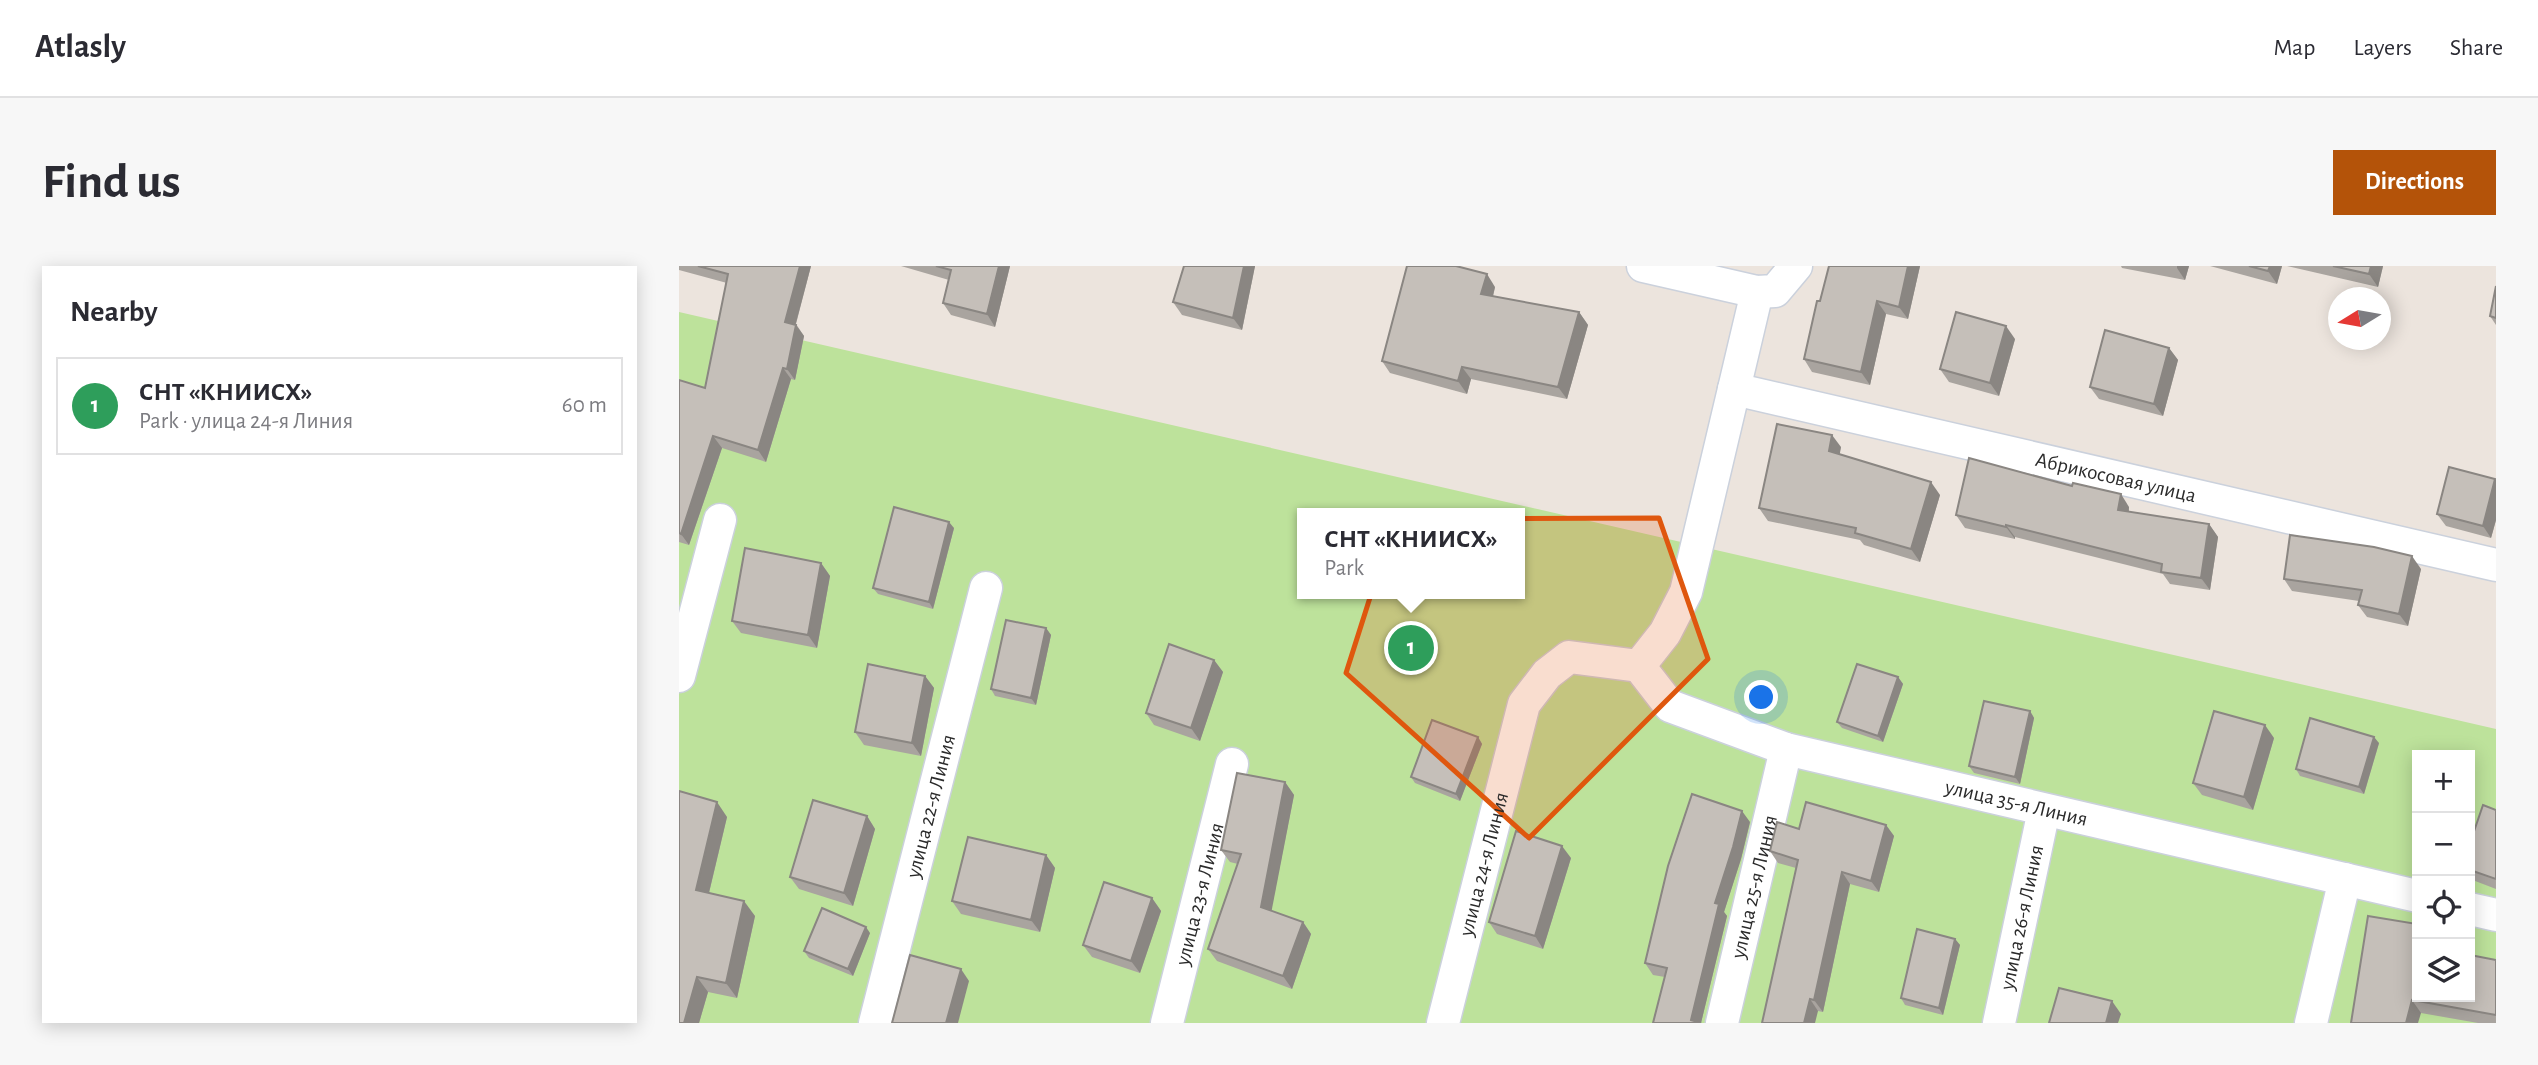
<!DOCTYPE html>
<meta charset="utf-8">
<style>
body{margin:0;font-family:"Alegreya Sans",sans-serif;background:#f7f7f7;color:#2b2b33}
.controls{position:absolute;right:21px;bottom:21px;display:grid;overflow:hidden;border-radius:0px;box-shadow:0 4px 18px #0003}
.controls button{width:63px;height:63px;display:grid;place-items:center;padding:0;border:0;border-bottom:2px solid #e1e1e2;background:#fff;color:#2b2b33;font:35px sans-serif}
.compass{position:absolute;left:1649px;top:21px;width:63px;height:63px;border-radius:50%;background:#fff;box-shadow:0 4px 18px #0003;rotate:259deg}
.you{position:absolute;left:1083px;top:432px;width:24px;height:24px;margin:-18px;border:5px solid #fff;border-radius:50%;background:#1a73e8;box-shadow:0 0 0 10px #1a73e833}
.badge{display:grid;place-items:center;width:46px;height:46px;border-radius:50%;background:#b45309;color:#fff;font-size:23px;font-weight:700}
.pin{position:absolute;translate:-50% -50%;border:4px solid #fff;box-shadow:0 2px 7px #0006}
.popup{position:absolute;left:618px;top:242px;width:228px;height:91px;box-sizing:border-box;display:grid;place-content:center;border-radius:0px;background:#fff;filter:drop-shadow(0 2px 5px #0005);font-size:23px;white-space:nowrap;color:#7c7c81}
.popup b{font-size:26px;color:#2b2b33}
.popup::after{content:'';position:absolute;left:50%;top:100%;margin-left:-14px;border:14px solid transparent;border-top-color:#fff}
.list{margin:0;padding:0;list-style:none}
h2{display:flex;justify-content:space-between;align-items:center;height:91px;margin:0;padding:0 28px;font-size:30px}
h2 small{font-size:23px;font-weight:400;color:#7c7c81}
.list li{display:grid;grid-template-columns:46px 1fr auto;gap:21px;align-items:center;box-sizing:border-box;height:98px;margin:0 14px 14px;padding:0 14px;border:2px solid #e1e1e2;border-radius:0px}
.list b{display:block;font-size:26px;white-space:nowrap}
.list p{margin:0;font-size:23px;white-space:nowrap;color:#7c7c81}
.list em{font-size:23px;font-style:normal;color:#7c7c81}
.icon{flex:none;width:38px;height:38px;fill:none;stroke:currentColor;stroke-width:2;stroke-linecap:round;stroke-linejoin:round}
.map{position:relative;flex:none;width:1817px;height:757px;overflow:hidden;border-radius:0px}
header{display:flex;align-items:center;gap:42px;box-sizing:border-box;height:98px;padding:0 35px;background:#fff;border-bottom:2px solid #e1e1e2}
header strong{font-size:33px}
nav{display:flex;gap:38px;margin-inline-start:auto;font-size:24px}
.intro{display:flex;align-items:center;justify-content:space-between;box-sizing:border-box;height:168px;padding:0 42px}
h1{margin:0;font-size:49px}
.button{padding:18px 32px;border-radius:0px;background:#b45309;color:#fff;font-size:24px;font-weight:700}
main{display:flex;gap:42px;padding:0 42px}
aside{flex:1;background:#fff;border-radius:0px;box-shadow:0 4px 18px #0003}
.map>svg:first-child{display:block}
</style>
<header>
<strong>Atlasly</strong>
<nav><a>Map</a><a>Layers</a><a>Share</a></nav>
</header>
<div class="intro"><h1>Find us</h1><a class="button">Directions</a></div>
<main>
<aside>
<h2>Nearby<small></small></h2>
<ul class="list">
<li><span class="badge" style="background:#2e9e5b">1</span><div><b>СНТ «КНИИСХ»</b><p>Park · улица 24-я Линия</p></div><em>60 m</em></li>
</ul>
</aside>
<div class="map">
<svg width="1817" height="757" viewBox="0 0 1817 757">
<rect width="100%" height="100%" fill="#ece4dd"/>
<path fill="#bde29b" fill-rule="evenodd" d="M0 46 1817 463V757H0ZM624 247H840V328H624ZM1738 489H1791V731H1738Z"/>
<g fill="none" stroke-linecap="round" stroke-linejoin="round">
<defs>
<g id="street">
<path d="M964 0 1078 26 1096 25 1117 0"/>
<path id="s1" d="M1055 123 1817 299"/>
<path id="s2" d="M960 400 991 440 1107 483 1738 630"/>
<path d="M0 410 41 254"/>
<path d="M1791 643 1817 649"/>
<path id="s3" d="M196 757 307 322"/>
<path id="s4" d="M488 757 553 498"/>
<path id="s5" d="M764 757 845 438 868 408 890 391 960 400 986 367 1007 326 1078 26"/>
<path id="s6" d="M1043 757 1107 483"/>
<path id="s7" d="M1320 757 1365 544"/>
<path d="M1632 757 1666 613"/>
</g>
</defs>
<use href="#street" stroke="#cbd1dc" stroke-width="35"/>
<use href="#street" stroke="#fff" stroke-width="32"/>
</g>
<g fill="#a9a49f">
<path d="M0 0H132L117 58 125 70 116 114 112 113 87 196 43 182 10 279 0 276V114L26 122 48 17 0 4Z"/>
<path d="M222 0H331L316 61 272 49 264 37 270 14Z"/>
<path d="M505 0H576L563 64 503 49 494 36Z"/>
<path d="M1150 0H1241L1229 53 1207 48 1191 119 1133 106 1125 93Z"/>
<path d="M1442 0H1510L1506 14 1443 2Z"/>
<path d="M1531 0H1603L1598 18Z"/>
<path d="M1608 0H1704L1699 21Z"/>
<path d="M1817 20V59L1811 50Z"/>
<path d="M816 21 814 31 900 46 909 59 888 133 792 113 788 128 711 107 703 95Z"/>
<path d="M1336 73 1320 130 1270 116 1261 103Z"/>
<path d="M1490 82 1499 94 1484 150 1420 133 1411 121Z"/>
<path d="M1162 181 1160 188 1261 229 1241 296 1185 279 1181 274 1089 255 1080 242Z"/>
<path d="M1816 213 1817 214V254L1812 272 1767 260 1758 248Z"/>
<path d="M1450 241V246L1530 258 1539 271 1531 324 1491 318 1484 308 1336 271V273L1286 262 1277 249Z"/>
<path d="M275 262 254 343 199 328 194 322Z"/>
<path d="M142 297 151 310 138 382 62 367 53 355Z"/>
<path d="M1742 303 1729 360 1688 351 1679 339 1680 335 1613 325 1605 313Z"/>
<path d="M367 362 372 369 357 439 316 430 312 423Z"/>
<path d="M535 394 544 406 521 475 475 459 467 447Z"/>
<path d="M246 410 255 422 242 490 185 479 176 466Z"/>
<path d="M1219 411 1224 418 1204 476 1163 462 1158 456Z"/>
<path d="M1351 445 1355 452 1341 518 1295 507 1290 500Z"/>
<path d="M799 471 803 478 781 535 736 517 732 511Z"/>
<path d="M1595 472 1574 544 1523 529 1514 517Z"/>
<path d="M1700 477 1685 528 1621 510 1617 503Z"/>
<path d="M606 516 615 529 592 645 624 656 632 668 613 723 538 695 529 683 559 598 551 596 542 584Z"/>
<path d="M0 525 48 551 30 627 76 650 58 732 29 726 20 757H0Z"/>
<path d="M1817 544V623L1791 613V577Z"/>
<path d="M188 550 196 563 174 640 120 623 111 611Z"/>
<path d="M1071 556 1062 593 1045 646 1048 650 1022 757 986 711 974 709 966 697Z"/>
<path d="M1207 559 1215 570 1200 626 1171 618 1144 746 1139 745 1083 757 1117 602 1099 597 1091 585 1120 563Z"/>
<path d="M367 589 376 602 361 666 282 648 273 635Z"/>
<path d="M892 592 864 683 818 668 810 656Z"/>
<path d="M473 632 482 645 461 707 413 691 404 679Z"/>
<path d="M191 667 174 710 130 692 125 685Z"/>
<path d="M1276 673 1281 679 1264 749 1226 739 1222 732Z"/>
<path d="M1817 694V757H1799L1742 747 1672 757 1738 731Z"/>
</g>
<g fill="#8a8682">
<path d="M121 0H132L114 68 106 56Z"/>
<path d="M320 0H331L316 61 308 48Z"/>
<path d="M565 0H576L563 64 554 52Z"/>
<path d="M1229 0H1241L1229 53 1220 41Z"/>
<path d="M1498 0H1510L1506 14 1498 2Z"/>
<path d="M1591 0H1603L1598 18 1589 5Z"/>
<path d="M1692 0H1704L1699 21 1690 8Z"/>
<path d="M808 8 816 21 811 41 802 28Z"/>
<path d="M1198 35 1207 48 1191 119 1182 106Z"/>
<path d="M900 46 909 59 888 133 879 121Z"/>
<path d="M117 59 125 70 116 114 108 103Z"/>
<path d="M1327 60 1336 73 1320 130 1311 117Z"/>
<path d="M1490 82 1499 94 1484 150 1475 138Z"/>
<path d="M783 101 792 113 788 128 779 115Z"/>
<path d="M104 102 112 113 87 196 79 184Z"/>
<path d="M1153 169 1162 181 1159 198 1150 185Z"/>
<path d="M34 170 43 182 10 279 2 268Z"/>
<path d="M1816 213 1817 214V254L1812 272 1804 260Z"/>
<path d="M1252 216 1261 229 1241 296 1232 283Z"/>
<path d="M1442 228 1450 241 1448 257 1439 244Z"/>
<path d="M270 256 275 262 254 343 250 336Z"/>
<path d="M1530 258 1539 271 1531 324 1522 312Z"/>
<path d="M1327 259 1336 271V273L1327 261Z"/>
<path d="M1733 290 1742 303 1729 360 1720 348Z"/>
<path d="M142 297 151 310 138 382 129 369Z"/>
<path d="M367 362 372 369 357 439 352 432Z"/>
<path d="M535 394 544 406 521 475 512 462Z"/>
<path d="M246 410 255 422 242 490 233 477Z"/>
<path d="M1219 411 1224 418 1204 476 1199 470Z"/>
<path d="M1351 445 1355 452 1341 518 1336 511Z"/>
<path d="M1586 459 1595 472 1574 544 1565 531Z"/>
<path d="M799 471 803 478 781 535 777 528Z"/>
<path d="M1695 471 1700 477 1685 528 1680 521Z"/>
<path d="M606 516 615 529 591 653 582 641Z"/>
<path d="M38 536 48 551 27 639 17 624Z"/>
<path d="M1063 545 1071 556 1062 593 1045 646 1048 650 1022 757 1012 754 1036 637Z"/>
<path d="M188 550 196 563 174 640 165 627Z"/>
<path d="M1207 559 1215 570 1200 626 1192 615Z"/>
<path d="M883 580 892 592 864 683 856 670Z"/>
<path d="M367 589 376 602 361 666 352 654Z"/>
<path d="M1163 606 1171 618 1144 746 1135 734Z"/>
<path d="M473 632 482 645 461 707 452 695Z"/>
<path d="M65 635 76 650 58 732 47 717Z"/>
<path d="M624 656 632 668 613 723 604 710Z"/>
<path d="M187 661 191 667 174 710 169 703Z"/>
<path d="M1276 673 1281 679 1264 749 1260 742Z"/>
<path d="M282 703 290 715 279 757H267Z"/>
<path d="M18 711 29 726 20 757H5Z"/>
<path d="M1131 733 1139 745 1136 757H1125Z"/>
<path d="M1733 734 1742 747 1739 757H1727Z"/>
<path d="M1433 735 1442 748 1439 757H1427Z"/>
</g>
<g fill="#c5bfb9" stroke="#8a8682" stroke-width="2">
<path d="M19 0H121L106 56 117 59 108 103 104 102 79 184 34 170 2 268 0 267V114L26 122 49 8Z"/>
<path d="M257 0H320L308 48 264 37 272 4Z"/>
<path d="M505 0H565L554 52 494 36Z"/>
<path d="M728 0H777L808 8 802 28 900 46 879 121 783 101 779 115 703 95Z"/>
<path d="M1150 0H1229L1220 41 1198 35 1182 106 1125 93 1138 35H1141Z"/>
<path d="M1570 0H1591L1589 5Z"/>
<path d="M1654 0H1692L1690 8Z"/>
<path d="M1817 20V52L1811 50Z"/>
<path d="M1277 46 1327 60 1311 117 1261 103Z"/>
<path d="M1426 64 1490 82 1475 138 1411 121Z"/>
<path d="M1098 158 1153 169 1150 185 1252 216 1232 283 1176 267 1177 262 1080 242Z"/>
<path d="M1290 192 1393 220 1394 217 1442 228 1439 244 1530 258 1522 312 1482 306 1483 298 1327 259V261L1277 249Z"/>
<path d="M1770 201 1816 213 1804 260 1758 248Z"/>
<path d="M215 241 270 256 250 336 194 322Z"/>
<path d="M1611 269 1695 281 1733 290 1720 348 1679 339 1683 324 1605 313Z"/>
<path d="M66 282 142 297 129 369 53 355Z"/>
<path d="M327 354 367 362 352 432 312 423Z"/>
<path d="M490 378 535 394 512 462 467 447Z"/>
<path d="M189 398 246 410 233 477 176 466Z"/>
<path d="M1178 398 1219 411 1199 470 1158 456Z"/>
<path d="M1305 435 1351 445 1336 511 1290 500Z"/>
<path d="M1535 445 1586 459 1565 531 1514 517Z"/>
<path d="M1631 452 1695 471 1680 521 1617 503Z"/>
<path d="M753 454 799 471 777 528 732 511Z"/>
<path d="M558 507 606 516 582 641 624 656 604 710 529 683 562 588 542 584Z"/>
<path d="M0 525 38 536 17 624 65 635 47 717 18 711 5 757H0Z"/>
<path d="M1013 528 1063 545 1054 581 1036 637 1040 638 1012 754 1022 757H974L988 702 966 697 989 600Z"/>
<path d="M134 534 188 550 165 627 111 611Z"/>
<path d="M1127 536 1207 559 1192 615 1163 606 1135 734 1131 733 1125 757H1083L1119 594 1091 585 1098 556 1120 563Z"/>
<path d="M1804 539 1817 544V613L1791 604V577Z"/>
<path d="M837 565 883 580 856 670 810 656Z"/>
<path d="M289 571 367 589 352 654 273 635Z"/>
<path d="M425 616 473 632 452 695 404 679Z"/>
<path d="M143 642 187 661 169 703 125 685Z"/>
<path d="M1689 650 1738 658V731H1791V689L1817 694V749L1733 734 1727 757H1672Z"/>
<path d="M1238 663 1276 673 1260 742 1222 732Z"/>
<path d="M231 689 282 703 267 757H213Z"/>
<path d="M1380 722 1433 735 1427 757H1370Z"/>
</g>
<path fill="#df570e" fill-opacity="0.2" stroke="#df570e" stroke-width="5" stroke-linejoin="round" d="M980 252 1029 393 850 572 667 407 716 253Z"/>
<g text-anchor="middle" stroke-width="7" stroke-linejoin="round" paint-order="stroke">
<g font-size="21" fill="#2b2b2b" stroke="#fff">
<text dy="7" stroke="none"><textPath href="#s1" startOffset="392">Абрикосовая улица</textPath></text>
<text dy="7" stroke="none"><textPath href="#s2" startOffset="411">улица 35-я Линия</textPath></text>
<text dy="7" stroke="none"><textPath href="#s3" startOffset="224">улица 22-я Линия</textPath></text>
<text dy="7" stroke="none"><textPath href="#s5" startOffset="164">улица 24-я Линия</textPath></text>
<text dy="7" stroke="none"><textPath href="#s6" startOffset="140">улица 25-я Линия</textPath></text>
<text dy="7" stroke="none"><textPath href="#s4" startOffset="133">улица 23-я Линия</textPath></text>
<text dy="7" stroke="none"><textPath href="#s7" startOffset="108">улица 26-я Линия</textPath></text>
</g>
</g>
</svg>
<div class="controls">
<button>+</button>
<button>−</button>
<button><svg class="icon" aria-label="locate" viewBox="0 0 24 24"><circle cx="12" cy="12" r="6"/><path d="M12 2v4M12 18v4M2 12h4M18 12h4"/></svg></button>
<button><svg class="icon" aria-label="layers" viewBox="0 0 24 24"><path d="M12 4l9 5-9 5-9-5zM3 14l9 5 9-5"/></svg></button>
</div>
<svg class="compass" viewBox="-18 -18 36 36"><path d="M0-13l5 13h-10z" fill="#e53935"/><path d="M0 13l5-13h-10z" fill="#7c7c81"/></svg>
<div class="you"></div>
<div class="pin badge" style="left:732px;top:382px;background:#2e9e5b">1</div>
<div class="popup"><b>СНТ «КНИИСХ»</b>Park</div>
</div>
</main>
